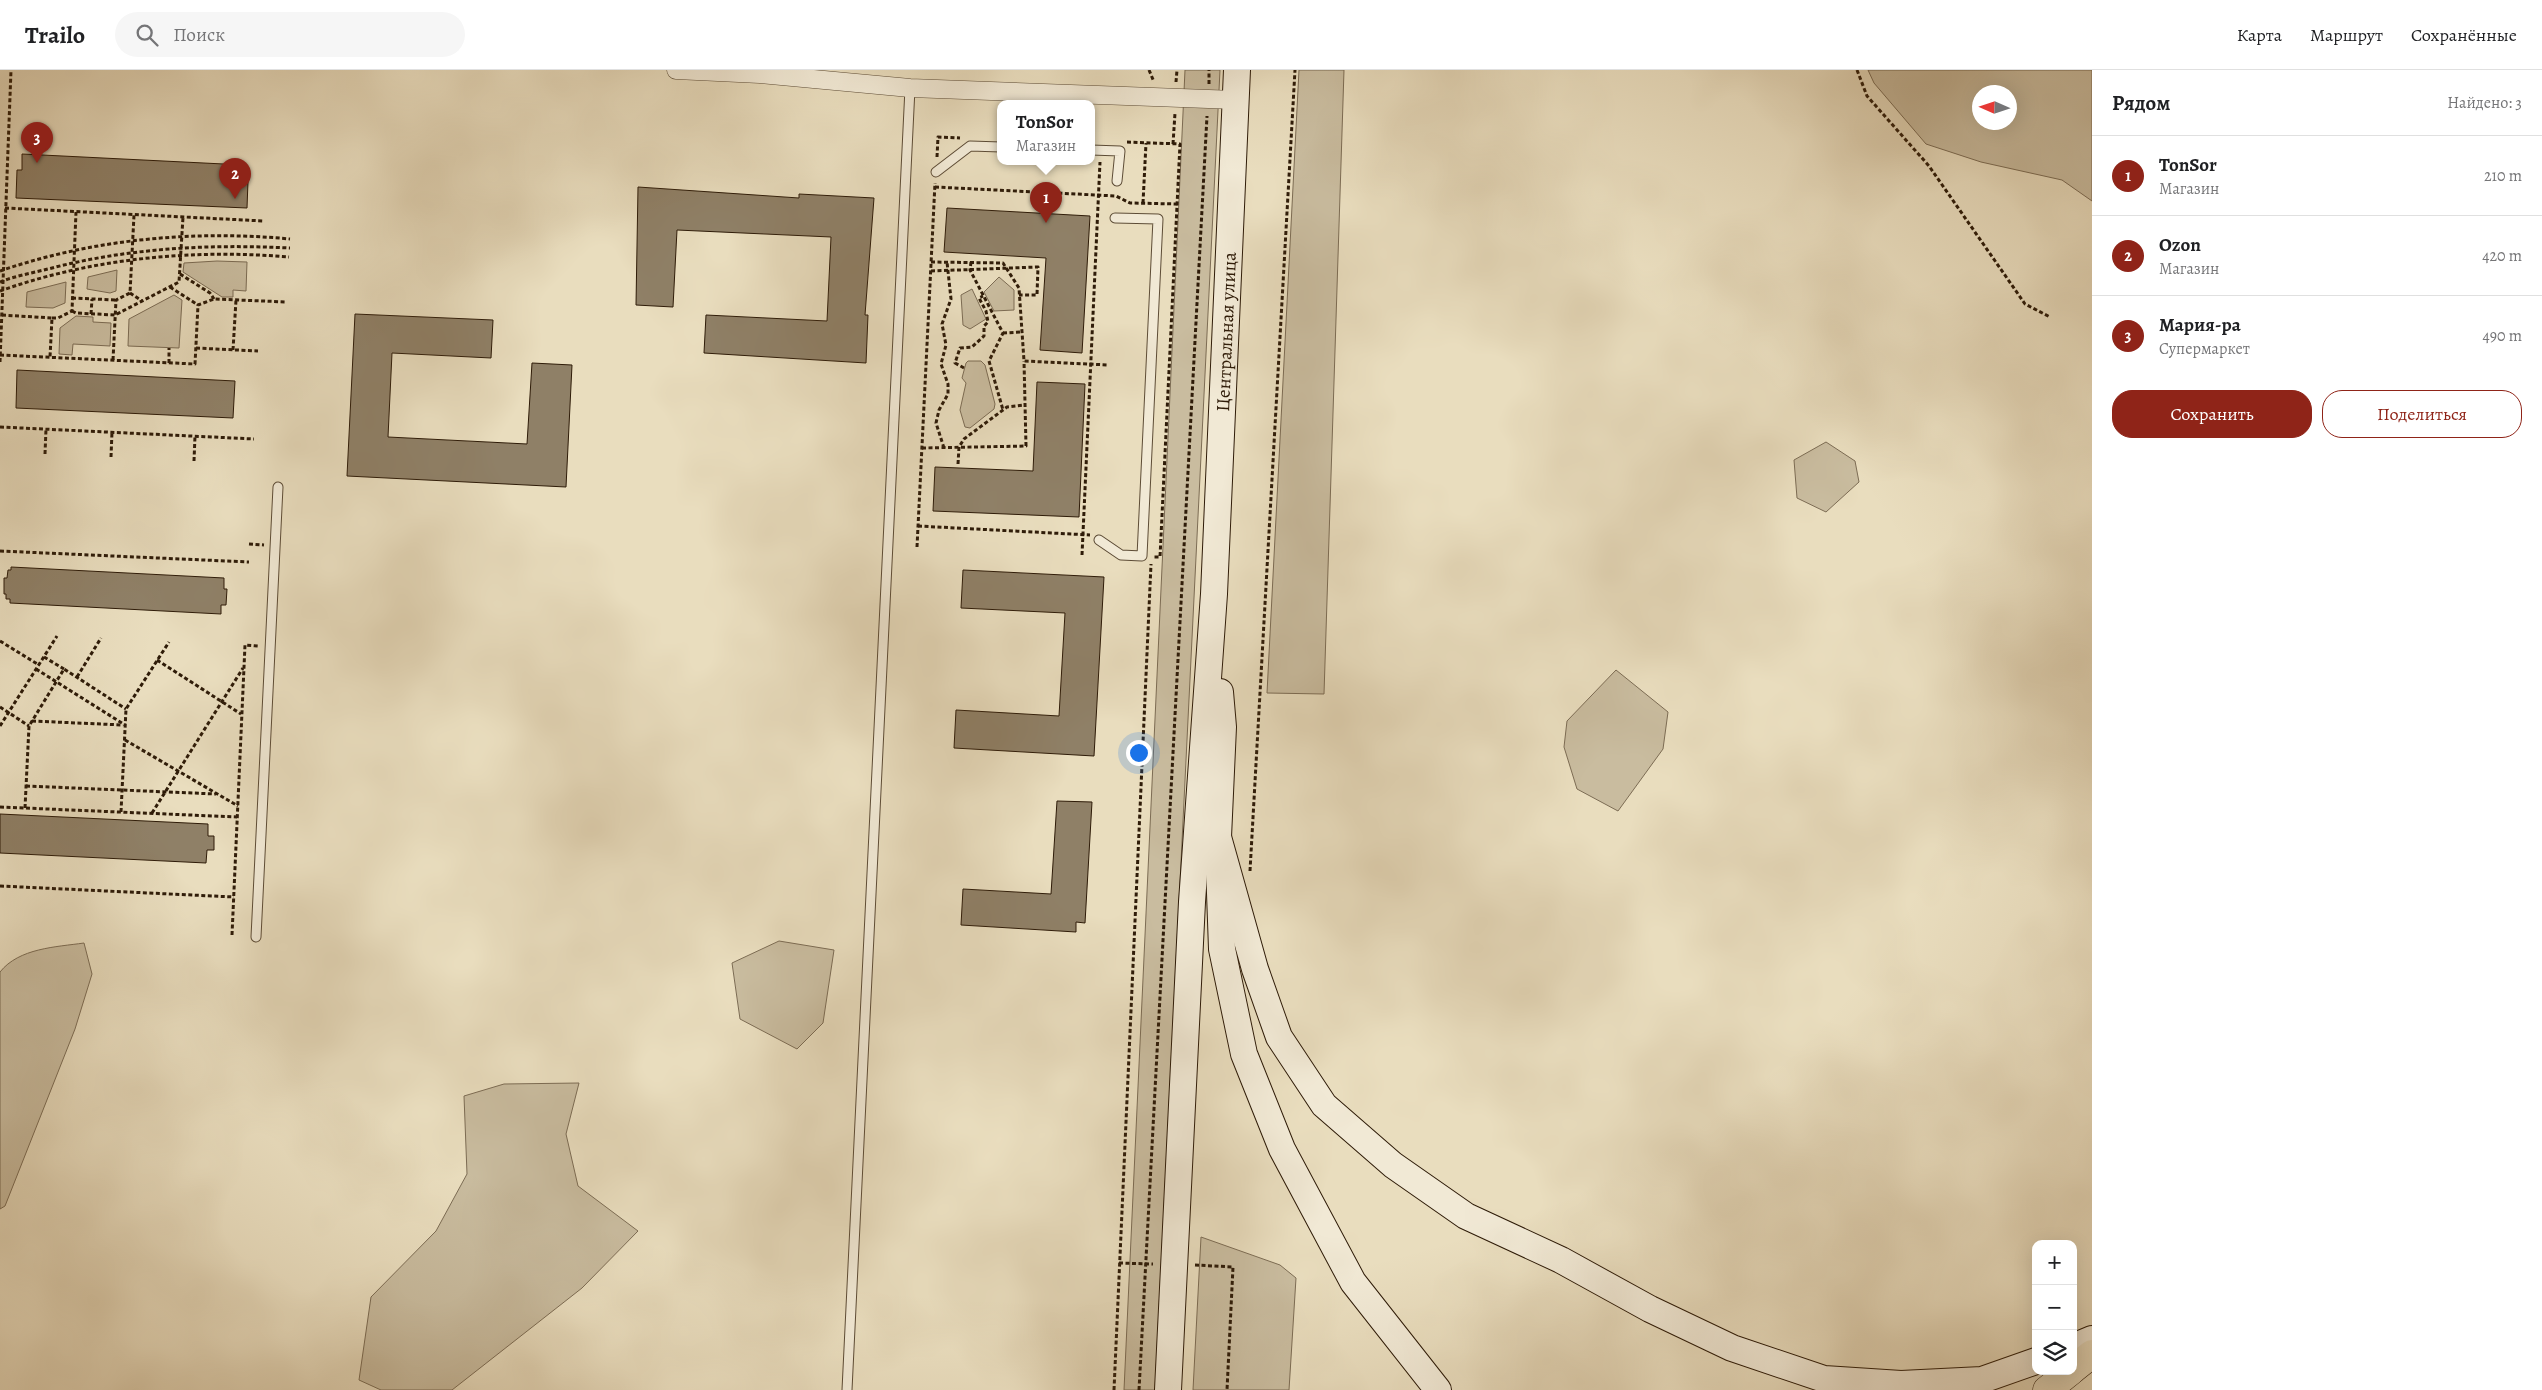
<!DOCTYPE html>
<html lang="ru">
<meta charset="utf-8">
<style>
body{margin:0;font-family:Alegreya,serif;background:#f6f6f6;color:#202124}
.controls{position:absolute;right:15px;bottom:15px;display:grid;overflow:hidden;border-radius:10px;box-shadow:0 5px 20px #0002}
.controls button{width:45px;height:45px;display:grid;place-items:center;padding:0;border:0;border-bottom:1px solid #e0e0e0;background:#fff;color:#202124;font:25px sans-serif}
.compass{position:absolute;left:1972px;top:15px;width:45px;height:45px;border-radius:50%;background:#fff;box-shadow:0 5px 20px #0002;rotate:273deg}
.you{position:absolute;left:1138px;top:682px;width:18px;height:18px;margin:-12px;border:4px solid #fff;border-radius:50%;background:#1a73e8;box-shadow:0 0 0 8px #1a73e833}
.badge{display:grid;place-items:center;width:32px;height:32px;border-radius:50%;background:#8f2418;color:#fff;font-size:16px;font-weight:700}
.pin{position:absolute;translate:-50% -41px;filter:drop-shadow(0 1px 2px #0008)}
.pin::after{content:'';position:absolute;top:26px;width:18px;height:15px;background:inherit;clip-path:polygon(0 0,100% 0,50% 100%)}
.popup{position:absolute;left:997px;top:30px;width:98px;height:65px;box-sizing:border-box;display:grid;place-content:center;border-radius:10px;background:#fff;filter:drop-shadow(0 1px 4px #0005);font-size:16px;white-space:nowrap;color:#757577}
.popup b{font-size:19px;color:#202124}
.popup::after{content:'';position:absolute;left:50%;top:100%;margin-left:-10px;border:10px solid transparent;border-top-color:#fff}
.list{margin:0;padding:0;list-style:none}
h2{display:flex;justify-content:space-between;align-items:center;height:65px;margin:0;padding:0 20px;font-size:21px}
h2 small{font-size:16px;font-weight:400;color:#757577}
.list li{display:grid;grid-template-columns:32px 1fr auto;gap:15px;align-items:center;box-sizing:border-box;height:80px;padding:0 20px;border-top:1px solid #e0e0e0}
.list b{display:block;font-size:19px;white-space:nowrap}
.list p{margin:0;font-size:16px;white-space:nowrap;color:#757577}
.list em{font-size:16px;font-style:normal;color:#757577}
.actions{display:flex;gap:10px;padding:15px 20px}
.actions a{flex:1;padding:11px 0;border:1px solid #8f2418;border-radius:20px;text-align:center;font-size:18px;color:#8f2418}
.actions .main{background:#8f2418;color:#fff}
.icon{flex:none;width:28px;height:28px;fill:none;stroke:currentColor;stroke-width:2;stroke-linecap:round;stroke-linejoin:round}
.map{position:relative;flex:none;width:2092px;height:1320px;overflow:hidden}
header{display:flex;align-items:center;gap:30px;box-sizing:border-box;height:70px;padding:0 25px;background:#fff;border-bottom:1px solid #e0e0e0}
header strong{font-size:24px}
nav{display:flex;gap:28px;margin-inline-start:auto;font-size:18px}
.search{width:350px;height:45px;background:#f6f6f6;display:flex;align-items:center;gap:12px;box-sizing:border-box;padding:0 18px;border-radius:28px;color:#757577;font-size:19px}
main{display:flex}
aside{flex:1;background:#fff}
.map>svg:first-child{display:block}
</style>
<header>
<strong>Trailo</strong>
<div class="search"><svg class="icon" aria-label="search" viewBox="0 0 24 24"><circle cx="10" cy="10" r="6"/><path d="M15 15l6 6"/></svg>Поиск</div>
<nav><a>Карта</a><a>Маршрут</a><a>Сохранённые</a></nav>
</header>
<main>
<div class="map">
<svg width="2092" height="1320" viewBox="0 0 2092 1320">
<rect width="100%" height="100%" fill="#e9ddbe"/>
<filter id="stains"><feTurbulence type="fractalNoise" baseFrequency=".004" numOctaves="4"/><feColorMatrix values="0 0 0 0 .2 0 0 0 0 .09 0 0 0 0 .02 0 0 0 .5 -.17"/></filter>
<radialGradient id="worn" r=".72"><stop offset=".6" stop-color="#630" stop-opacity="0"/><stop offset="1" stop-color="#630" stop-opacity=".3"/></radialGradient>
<g fill="#c9bc9f" stroke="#7c6c54" fill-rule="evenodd">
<path d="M1185 0H1220L1155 1320H1124Z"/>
<path d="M1299 0H1344L1324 624 1267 623Z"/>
<path d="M1868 0H2092V131L2062 110 1981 92 1926 74 1874 13ZM1980 22H2010V52H1980Z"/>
<path d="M217 191 247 192 246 221 233 220V227H222L183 202 184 193Z"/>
<path d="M117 200 116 221 110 223 87 219 88 207Z"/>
<path d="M999 207 1014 220V240L994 241 984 222Z"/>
<path d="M66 212 65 233 53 238 26 237 27 222Z"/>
<path d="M972 219 986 249 970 259 963 255 961 225Z"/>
<path d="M174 225 182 230 179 278 128 276 129 249Z"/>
<path d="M76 246 93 247V252L111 253 110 276 73 274 72 285 59 284 60 258Z"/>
<path d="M968 291H981L985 295 995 334 994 339 970 358 965 357 960 340 966 313 962 308 966 293Z"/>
<path d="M1826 372 1855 391 1859 412 1826 442 1797 428 1794 390Z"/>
<path d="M1616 600 1668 642 1663 679 1618 741 1577 719 1564 677 1567 651Z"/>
<path d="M779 871 834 880 823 953 797 979 740 949 732 893Z"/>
<path d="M84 873 92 904 75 959 5 1136 0 1139V902C19 878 56 877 84 873Z"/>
<path d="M579 1013 566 1064 578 1116 638 1161 582 1218 452 1320H381L359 1310 371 1227 436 1161 467 1104 464 1026 504 1014Z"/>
<path d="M1201 1167 1280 1195 1296 1208 1289 1320H1193Z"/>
</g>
<g fill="#8f8067" stroke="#2e1b08">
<path d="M22 84 244 95V111H248L247 138 16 128 17 100H22Z"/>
<path d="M638 117 799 128V124L874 128 865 245H868L866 293 704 283 706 245 827 251 831 167 677 160 673 237 636 235Z"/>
<path d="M947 138 1090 146 1082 283 1040 280 1046 188 944 182Z"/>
<path d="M355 244 493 250 491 288 392 283 388 367 527 374 532 293 572 295 566 417 347 406Z"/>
<path d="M17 300 235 311 233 348 16 338Z"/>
<path d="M1037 312 1085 314 1079 447 933 441 935 397 1033 401Z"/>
<path d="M11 497 224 508V519H227L226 535H221V544L10 533V529H6V524H4V508H7L8 500H11Z"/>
<path d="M963 500 1104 507 1094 686 954 678 956 640 1059 646 1065 543 961 538Z"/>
<path d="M1057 731 1092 732 1085 853 1076 852V862L961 855 963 819 1051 824Z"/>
<path d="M0 744 208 754V766H214V780H207L206 793 0 783Z"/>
</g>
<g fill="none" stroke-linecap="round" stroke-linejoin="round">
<defs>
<g id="lane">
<path d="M1091 80 1120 81 1117 111"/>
<path d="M936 102 970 76 1001 77"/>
<path d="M1099 470 1121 485 1142 486 1158 149 1115 148"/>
<path d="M256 867 278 417"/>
<path d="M847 1320 910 18"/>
</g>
<path id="street" d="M676 0 760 4 910 18 1236 30"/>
<g id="secondary">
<path d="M1220 622 1223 657 1218 767 1222 879 1244 984 1282 1079 1353 1212 1438 1320"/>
<path d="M1218 767 1255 899 1279 967 1324 1035 1393 1095 1466 1146 1561 1190 1650 1239 1732 1278 1824 1309 1901 1314 1982 1310 2036 1291"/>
<path d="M2073 1277 2092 1269"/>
<path id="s1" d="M1168 1320 1192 832 1214 524 1237 0"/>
</g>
<g id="highway">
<path d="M2073 1299 2092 1284"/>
<path d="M2047 1320 2071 1301"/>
</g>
</defs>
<use href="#lane" stroke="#5d4c36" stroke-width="11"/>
<use href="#street" stroke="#5d4c36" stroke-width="19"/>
<use href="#secondary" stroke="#2e1b08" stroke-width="28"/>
<use href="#highway" stroke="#2e1b08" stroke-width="29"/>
<g stroke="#2e1b08" stroke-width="3" stroke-dasharray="4 2.5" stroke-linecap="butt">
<path d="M1149 0 1154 12"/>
<path d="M1857 0 1867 26 1929 96 2025 234 2050 247"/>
<path d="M1176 12 1177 0"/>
<path d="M1209 14V0"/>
<path d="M1127 72 1180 74 1160 487H1153"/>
<path d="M1173 74 1175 43"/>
<path d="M937 87 938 67 960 68"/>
<path d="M935 117 1116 126 1130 133 1178 134"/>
<path d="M1143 133 1146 73"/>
<path d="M5 138 264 151"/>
<path d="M931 192 1003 193 1019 218 1024 291 1108 295"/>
<path d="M971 192 970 200 1003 263 989 291 1003 340"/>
<path d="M0 201C93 169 193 160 290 169"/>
<path d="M931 201 1038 197 1037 225H1019"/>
<path d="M180 204 210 223 214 229"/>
<path d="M0 212C15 206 32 203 48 199 128 178 207 174 290 178"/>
<path d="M170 217 198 235"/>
<path d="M0 221C93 188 192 179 289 187"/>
<path d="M130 223 142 231"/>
<path d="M72 228 116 230"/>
<path d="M72 241 76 243 115 245 179 212 183 147"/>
<path d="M91 244 92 229"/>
<path d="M2 245 52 248 50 287"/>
<path d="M52 248H58L72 241 76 142"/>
<path d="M1003 263 1022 262"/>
<path d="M196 278 258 281"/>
<path d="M233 280 236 230"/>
<path d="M0 285 195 294 198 235 214 229 287 232"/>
<path d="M113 290 116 230 130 223 134 145"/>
<path d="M0 292 11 0"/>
<path d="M169 293V278"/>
<path d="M964 298 955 293 960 278 972 277 984 266V256L988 252 986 241 979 228 983 226"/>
<path d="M0 357 254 369"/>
<path d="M922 378 1026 376 1024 291"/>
<path d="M944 378 936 353 939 340 948 324V314L941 294 946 275 942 254 951 229 947 192"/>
<path d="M45 384 46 359"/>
<path d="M111 387 112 362"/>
<path d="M194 391 195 366"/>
<path d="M958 394 959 377 964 369 1007 337 1025 335"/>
<path d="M918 456 1090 465"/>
<path d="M249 474 264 475"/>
<path d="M917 477 935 113"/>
<path d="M0 481 249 492"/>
<path d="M1082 485 1100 92"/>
<path d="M0 571 39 595"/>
<path d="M44 587 64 599"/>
<path d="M157 590 241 644"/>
<path d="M36 599 125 655"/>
<path d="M77 607 101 568"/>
<path d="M0 637 29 656"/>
<path d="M32 651 123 655"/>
<path d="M0 656 57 566"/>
<path d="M125 670 238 736"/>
<path d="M26 716 216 724"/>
<path d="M0 737 237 747"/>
<path d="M25 738 29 656 64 599 126 639"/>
<path d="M121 742 126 639 169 572"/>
<path d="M152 743 243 598"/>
<path d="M1250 801 1295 0"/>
<path d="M0 816 234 827"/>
<path d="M232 865 245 575 258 576"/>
<path d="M1119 1193 1153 1194"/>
<path d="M1195 1195 1233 1197 1227 1320"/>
<path d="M1114 1320 1151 494"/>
<path d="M1139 1320 1207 46"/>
</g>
<use href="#lane" stroke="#f1e9d5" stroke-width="9"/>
<use href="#street" stroke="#f1e9d5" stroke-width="18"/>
<use href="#secondary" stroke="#f1e9d5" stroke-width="26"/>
<use href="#highway" stroke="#e9ddbe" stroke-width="28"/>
</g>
<g text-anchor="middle" stroke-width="4.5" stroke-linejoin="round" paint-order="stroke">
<g font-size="19" fill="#2e1b08" stroke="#f1e9d5">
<text dy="7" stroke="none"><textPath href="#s1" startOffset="1060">Центральная улица</textPath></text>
</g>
</g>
<rect width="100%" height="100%" filter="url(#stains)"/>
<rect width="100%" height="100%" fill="url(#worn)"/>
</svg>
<div class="controls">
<button>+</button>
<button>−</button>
<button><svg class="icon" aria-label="layers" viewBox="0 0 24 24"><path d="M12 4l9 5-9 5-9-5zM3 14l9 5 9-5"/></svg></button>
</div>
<svg class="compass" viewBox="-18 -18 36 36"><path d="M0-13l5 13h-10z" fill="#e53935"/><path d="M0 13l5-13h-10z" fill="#757577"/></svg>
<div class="you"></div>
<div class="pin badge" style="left:1046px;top:153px">1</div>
<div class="popup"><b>TonSor</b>Магазин</div>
<div class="pin badge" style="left:235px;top:129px">2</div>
<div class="pin badge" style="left:37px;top:93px">3</div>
</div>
<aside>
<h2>Рядом<small>Найдено: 3</small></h2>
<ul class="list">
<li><span class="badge">1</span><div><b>TonSor</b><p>Магазин</p></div><em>210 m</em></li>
<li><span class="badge">2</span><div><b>Ozon</b><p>Магазин</p></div><em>420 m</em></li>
<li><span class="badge">3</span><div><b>Мария-ра</b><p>Супермаркет</p></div><em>490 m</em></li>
</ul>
<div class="actions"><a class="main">Сохранить</a><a>Поделиться</a></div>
</aside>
</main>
